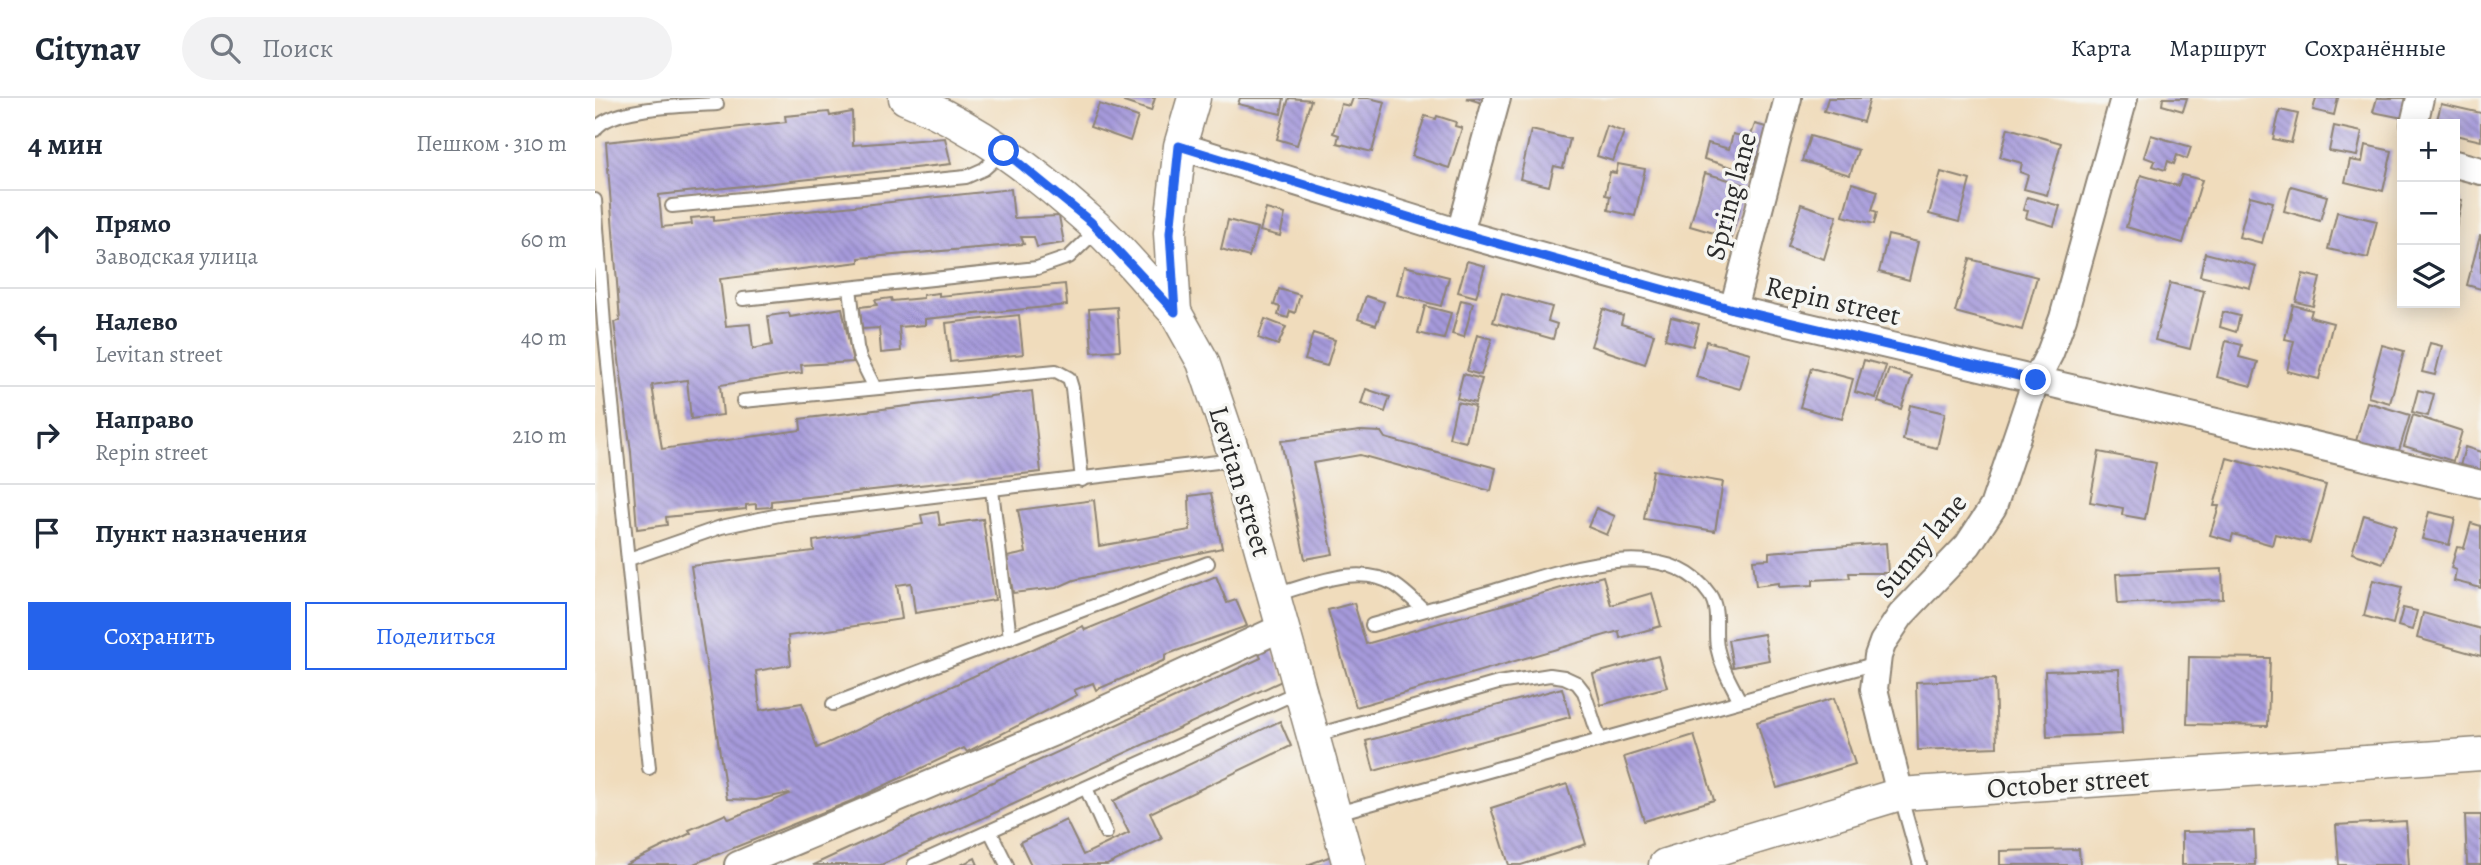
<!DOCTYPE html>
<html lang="ru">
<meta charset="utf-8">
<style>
body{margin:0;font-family:Alegreya,serif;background:#f2f2f3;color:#1f2937}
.controls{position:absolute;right:21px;top:21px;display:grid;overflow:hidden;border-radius:0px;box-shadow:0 4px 18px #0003}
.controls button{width:63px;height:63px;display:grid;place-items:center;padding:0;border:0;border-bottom:2px solid #e0e1e3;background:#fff;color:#1f2937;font:35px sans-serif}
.stop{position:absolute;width:21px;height:21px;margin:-16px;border:5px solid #2563eb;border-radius:50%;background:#fff}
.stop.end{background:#2563eb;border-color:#fff;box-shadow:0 2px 7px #0008}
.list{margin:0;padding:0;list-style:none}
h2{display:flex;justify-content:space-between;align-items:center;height:91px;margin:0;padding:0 28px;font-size:30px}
h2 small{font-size:23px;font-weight:400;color:#747a83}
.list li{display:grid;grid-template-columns:46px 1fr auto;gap:21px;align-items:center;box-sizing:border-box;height:98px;padding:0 28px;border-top:2px solid #e0e1e3}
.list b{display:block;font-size:26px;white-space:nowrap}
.list p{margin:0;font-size:23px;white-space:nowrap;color:#747a83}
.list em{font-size:23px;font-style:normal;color:#747a83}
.actions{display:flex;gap:14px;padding:21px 28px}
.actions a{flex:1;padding:16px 0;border:2px solid #2563eb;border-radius:0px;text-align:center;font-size:24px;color:#2563eb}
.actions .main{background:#2563eb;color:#fff}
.icon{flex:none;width:38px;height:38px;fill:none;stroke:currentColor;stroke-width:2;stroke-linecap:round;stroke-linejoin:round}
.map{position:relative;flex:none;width:1886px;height:767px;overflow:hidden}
header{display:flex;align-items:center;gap:42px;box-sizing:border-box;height:98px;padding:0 35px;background:#fff;border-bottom:2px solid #e0e1e3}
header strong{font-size:33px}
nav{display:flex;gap:38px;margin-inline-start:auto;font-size:24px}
.search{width:490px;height:63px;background:#f2f2f3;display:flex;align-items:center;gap:18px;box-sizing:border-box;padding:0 24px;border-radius:38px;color:#747a83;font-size:26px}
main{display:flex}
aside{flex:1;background:#fff}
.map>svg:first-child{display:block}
</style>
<header>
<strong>Citynav</strong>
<div class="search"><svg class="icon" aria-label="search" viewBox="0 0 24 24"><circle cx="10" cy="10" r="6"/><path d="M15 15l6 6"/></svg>Поиск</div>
<nav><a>Карта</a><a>Маршрут</a><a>Сохранённые</a></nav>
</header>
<main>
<aside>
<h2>4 мин<small>Пешком · 310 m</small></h2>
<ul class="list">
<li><svg class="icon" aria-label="ahead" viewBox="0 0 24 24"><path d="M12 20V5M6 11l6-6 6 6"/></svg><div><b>Прямо</b><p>Заводская улица</p></div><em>60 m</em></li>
<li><svg class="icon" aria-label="left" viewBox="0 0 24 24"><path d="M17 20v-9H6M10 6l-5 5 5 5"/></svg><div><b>Налево</b><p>Levitan street</p></div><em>40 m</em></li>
<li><svg class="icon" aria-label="right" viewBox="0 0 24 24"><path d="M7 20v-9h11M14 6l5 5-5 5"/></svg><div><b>Направо</b><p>Repin street</p></div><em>210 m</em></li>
<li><svg class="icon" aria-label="arrive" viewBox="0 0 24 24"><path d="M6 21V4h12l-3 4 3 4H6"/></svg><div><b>Пункт назначения</b></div></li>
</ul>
<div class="actions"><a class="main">Сохранить</a><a>Поделиться</a></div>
</aside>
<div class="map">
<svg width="1886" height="767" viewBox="0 0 1886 767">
<defs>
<pattern id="building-back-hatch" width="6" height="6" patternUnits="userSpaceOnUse" patternTransform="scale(1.75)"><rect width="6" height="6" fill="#a69adb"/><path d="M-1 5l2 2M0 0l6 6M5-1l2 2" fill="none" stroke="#877eb2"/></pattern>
</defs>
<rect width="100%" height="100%" fill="#f6f6f2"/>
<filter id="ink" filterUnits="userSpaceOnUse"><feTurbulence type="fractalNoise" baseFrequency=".0143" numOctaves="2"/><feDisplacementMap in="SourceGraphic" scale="14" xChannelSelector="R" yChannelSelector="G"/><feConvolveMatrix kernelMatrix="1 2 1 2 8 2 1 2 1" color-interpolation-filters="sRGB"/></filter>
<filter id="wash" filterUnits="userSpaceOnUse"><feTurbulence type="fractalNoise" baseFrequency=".00686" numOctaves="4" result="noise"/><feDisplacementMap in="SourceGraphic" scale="28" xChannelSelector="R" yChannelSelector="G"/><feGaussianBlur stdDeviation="1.57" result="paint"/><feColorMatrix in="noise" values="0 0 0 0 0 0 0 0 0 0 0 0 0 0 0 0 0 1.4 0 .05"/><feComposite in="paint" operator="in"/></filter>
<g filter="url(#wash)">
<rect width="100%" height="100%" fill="#f0dcbc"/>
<g id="blocks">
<g fill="url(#building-back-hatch)">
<path d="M530 0H560L556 13 529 4Z"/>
<path d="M645 0H689L686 16 643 6Z"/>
<path d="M694 0 716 2 702 47 682 41Z"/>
<path d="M758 0H774L790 4 777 54 742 45 744 37 738 35 746 6 755 8Z"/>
<path d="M871 0H888L887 5Z"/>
<path d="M1233 0H1275L1268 24 1229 13Z"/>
<path d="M1568 0H1592L1588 13 1567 7Z"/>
<path d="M1721 0H1743L1739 17 1718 12Z"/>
<path d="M1782 0H1813L1808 20 1778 14Z"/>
<path d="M504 6 543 19 535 43 495 29Z"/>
<path d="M1846 6 1886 15V43L1860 37V26H1841Z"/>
<path d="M1685 12 1703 16 1696 45 1678 41Z"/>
<path d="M234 14 235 18 257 14 258 47 350 40 356 66 64 97 67 129 97 126 96 120 119 118V123L416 91 419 120 464 118 469 145 442 149 439 139H426L429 146 264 160V164L125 181 131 228 155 226 158 251 177 247 173 218 194 215 195 219 247 210 258 264 206 267 207 275 125 287 128 317 96 321 92 282 57 287 67 351 206 332 205 321 437 293 446 374 176 403V409L161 410V406L151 407V411L71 419 72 427 42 431 36 354 19 224 25 223 11 44 191 24 190 18Z"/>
<path d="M830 18 841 21 842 18 861 24 860 28 867 30 854 70 817 58Z"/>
<path d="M1160 26 1178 31 1169 61 1162 59 1157 75 1109 61 1113 45 1134 51 1138 36 1155 40Z"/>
<path d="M1012 28 1029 34 1018 63 1002 58Z"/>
<path d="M1739 28 1767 34 1762 58 1734 53Z"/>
<path d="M1413 30 1466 45 1452 97 1429 91 1433 77 1425 74 1427 65 1405 59Z"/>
<path d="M936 32 975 41 968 70 959 68 954 88 925 81Z"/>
<path d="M1556 37 1596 49 1592 61 1582 57 1579 66 1573 63 1570 72 1558 68 1560 63 1549 59Z"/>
<path d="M1215 38 1263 52 1255 77 1207 63Z"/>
<path d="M1770 47 1797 53 1788 93 1750 84 1755 62 1767 64Z"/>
<path d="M1023 66 1050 71 1040 118 1013 112 1015 98 1010 97 1015 74 1021 75Z"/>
<path d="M1346 74 1375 82 1364 124 1334 116Z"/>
<path d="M1110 75 1151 87 1136 140 1095 128Z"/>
<path d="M1546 77 1583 88 1587 77 1607 82 1588 145 1531 129Z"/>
<path d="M1257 85 1283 93 1277 112 1282 114 1279 126 1248 118Z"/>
<path d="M1696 88 1732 98 1725 123 1689 113Z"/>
<path d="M1655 98 1678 104 1667 145 1644 139Z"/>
<path d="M1432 99 1465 108 1459 128 1431 120 1433 113 1428 112Z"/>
<path d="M1860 101 1867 102 1861 130H1860Z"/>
<path d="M1206 106 1242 118 1229 161 1193 149Z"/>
<path d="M671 111 690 116 685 138 665 133Z"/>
<path d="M1742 114 1782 123 1773 160 1733 151Z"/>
<path d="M633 122 662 130 654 159 626 151Z"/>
<path d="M1293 137 1323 144 1314 182 1284 174Z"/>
<path d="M1885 138H1886V191L1872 187Z"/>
<path d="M1610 155 1661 168 1655 190 1605 178Z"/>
<path d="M1375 161 1442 179 1427 232 1360 214Z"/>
<path d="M872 163 890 168 881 199 863 194Z"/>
<path d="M809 168 854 179 846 208 802 197Z"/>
<path d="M1708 176 1725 180 1718 208 1701 204Z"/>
<path d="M1575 185 1609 193 1595 251 1560 242Z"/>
<path d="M470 186 472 207 330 221V227L304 229 306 253 286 255 284 230 267 231 265 209 282 207 280 202 296 200 297 203 328 200V197L344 195V198Z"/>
<path d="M684 191 705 197 700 215 695 213 693 220 683 217 685 209 679 207Z"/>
<path d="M907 195 957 209 953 223 962 226 958 241 898 224Z"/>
<path d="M771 198 789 204 781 227 763 221Z"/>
<path d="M866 202 878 205 869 239 857 236Z"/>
<path d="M1698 207 1717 212 1715 219 1738 225 1724 281 1692 273 1699 243 1690 241Z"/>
<path d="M830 208 856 215 849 241 823 235Z"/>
<path d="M522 209 525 252 497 254 494 211Z"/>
<path d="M1008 211 1028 218 1026 226 1059 236 1050 266 996 248Z"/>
<path d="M1628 214 1645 218 1641 234 1625 229Z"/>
<path d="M424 217 428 256 355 264 351 225Z"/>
<path d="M1076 219 1104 226 1098 248 1070 241Z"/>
<path d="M670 221 691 229 683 247 663 240Z"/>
<path d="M718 235 740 242 732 268 710 262Z"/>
<path d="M882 237 897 241 886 277 872 273Z"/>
<path d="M1111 243 1155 255 1145 291 1101 279Z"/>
<path d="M1631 243 1647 247 1644 259 1663 264 1656 288 1622 279Z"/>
<path d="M1835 245 1847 248 1840 277 1827 274Z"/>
<path d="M1787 247 1809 253 1795 305 1773 299Z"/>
<path d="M1269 262 1291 268 1281 300 1260 294Z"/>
<path d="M1216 270 1258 281 1247 321 1205 309Z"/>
<path d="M1294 271 1317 278 1306 311 1283 304Z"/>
<path d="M868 276 887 281 880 305 862 300Z"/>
<path d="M771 291 795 299 790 314 766 306Z"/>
<path d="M1823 292 1839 296 1833 318 1817 314Z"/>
<path d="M862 304 880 308 871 344 854 340Z"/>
<path d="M1772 304 1815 317 1803 356 1761 343Z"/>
<path d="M1315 307 1350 315 1342 350 1308 342Z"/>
<path d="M1818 317 1867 333 1858 363 1809 348Z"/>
<path d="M765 333 786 334 790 340 901 370 896 393 765 357 718 365 738 456 710 461 686 343Z"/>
<path d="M1870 349 1886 354V375L1865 368Z"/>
<path d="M1504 354 1561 365 1550 421 1527 417 1528 410 1495 404Z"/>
<path d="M1632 360 1731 387 1715 445 1680 436 1677 447 1638 436 1636 443 1615 437 1624 408H1619Z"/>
<path d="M1058 372 1128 384 1120 433 1049 421Z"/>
<path d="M616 395 627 450 479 482 461 490 418 495 412 459 431 455 423 412 499 402 504 448 595 432 594 398Z"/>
<path d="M1001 410 1020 418 1012 437 993 429Z"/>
<path d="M343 414 345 427 388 421 400 502 320 515 316 485 302 487 307 521 193 538 196 567 161 573 165 612 207 605 222 650 488 528 490 532 621 478 632 505 641 502 652 528 570 557V562L501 592 498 585 479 592 482 597 372 654 369 650 261 701 96 767H30L96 735 94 732 131 716 134 721 195 696 194 695 161 702 132 701 96 468 219 453 218 443 328 426 326 417Z"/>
<path d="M1834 414 1860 420 1854 447 1827 441Z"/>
<path d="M1769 417 1801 427 1788 465 1757 455Z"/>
<path d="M1876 425 1886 428V490L1859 483 1861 472 1856 470 1862 449 1869 450Z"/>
<path d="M1291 445 1293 475H1254L1255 480 1218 482V487L1184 489V485L1161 488 1158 462 1174 461V454Z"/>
<path d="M1627 471 1628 501 1523 506 1521 476Z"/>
<path d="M1008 478 1016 507 1057 495 1066 528 1025 540 1024 533 761 609 733 512 759 505 771 546Z"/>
<path d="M1778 482 1807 489 1798 526 1769 518Z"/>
<path d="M1808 510 1822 513 1817 532 1803 528Z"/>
<path d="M1828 515 1886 531V558L1822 540Z"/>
<path d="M1169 536 1174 562 1138 569 1133 542Z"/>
<path d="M676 549 689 582 286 767H218L666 560 663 554Z"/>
<path d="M1063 558 1072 589 1006 607 998 576Z"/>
<path d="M1594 559 1675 560 1673 628 1592 626Z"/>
<path d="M1524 571 1527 636 1452 639 1450 573Z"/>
<path d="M1400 581 1402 649 1323 652 1321 584Z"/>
<path d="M967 590 975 619 779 673 771 643Z"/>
<path d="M1239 600 1260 666 1182 690 1162 624Z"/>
<path d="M685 623 696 648 555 715 567 741 512 767H436L425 744 471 722 488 757 534 735 518 703Z"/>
<path d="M1099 637 1119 702 1049 723 1029 659Z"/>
<path d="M972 686 991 746 926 767H914L896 710Z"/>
<path d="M1870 717H1886V767H1872Z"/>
<path d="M1811 723 1814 767H1744L1741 727Z"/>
<path d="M1659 733 1660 767H1587V734Z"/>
<path d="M1484 751 1485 767H1405V753Z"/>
<path d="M739 757 742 767H712Z"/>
<path d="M380 760 383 767H366Z"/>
</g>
</g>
</g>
<g filter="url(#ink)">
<use href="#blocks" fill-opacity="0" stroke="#8e8474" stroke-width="2"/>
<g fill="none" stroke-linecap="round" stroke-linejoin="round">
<defs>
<g id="service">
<path d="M0 32C15 8 94 8 122 6"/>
<path d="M0 102 9 226 54 670"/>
<path d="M77 108 371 79 389 71 407 55"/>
<path d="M255 190 262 249 265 260 280 290"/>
<path d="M148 201 442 170 474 159 503 131"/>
<path d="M148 303 461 273 474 280 477 290 487 382"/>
<path d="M397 392 415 540"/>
<path d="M34 461 126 429 189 416 639 362"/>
<path d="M679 497C717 487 764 464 800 487 811 494 820 504 829 512"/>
<path d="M777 527C816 516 856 505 895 494 956 476 1070 431 1115 497 1125 512 1119 532 1122 549 1126 569 1136 585 1145 603"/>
<path d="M238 606 613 465"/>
<path d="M718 638 903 585 955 577 969 579 982 585 989 594 1005 642"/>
<path d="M491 690 511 735"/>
<path d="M1305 696 1325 767"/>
<path d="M739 716 1282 565"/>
<path d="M395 733 412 767"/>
<path d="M319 767 705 593"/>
</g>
<g id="minor">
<path d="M1819 26 1825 0"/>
<path d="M585 48 865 135 1138 211 1886 386"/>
<path d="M1860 66 1886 73"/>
<path d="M865 135 902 0"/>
<path d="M1138 211 1193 0"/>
<path d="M1305 696 1279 591 1283 558 1288 544 1306 517 1373 447 1398 409 1441 282 1455 255 1468 220 1529 0"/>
<path d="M143 767 478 626 688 529"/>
</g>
<g id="tertiary">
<path d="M310 0C381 28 439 73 496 124 526 151 552 184 580 214"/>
<path d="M599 0 585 48 575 135 580 214 608 264 641 362 754 767"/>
<path d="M1070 767 1305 696 1886 656"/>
</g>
</defs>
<use href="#service" stroke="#8e8474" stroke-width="16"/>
<use href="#minor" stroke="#8e8474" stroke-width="30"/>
<use href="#tertiary" stroke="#8e8474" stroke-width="35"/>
<use href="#service" stroke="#fff" stroke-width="12"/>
<use href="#minor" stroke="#fff" stroke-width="26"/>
<use href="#tertiary" stroke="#fff" stroke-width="32"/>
</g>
</g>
<g fill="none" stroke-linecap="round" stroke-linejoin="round" filter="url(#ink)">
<path stroke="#2563eb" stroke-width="9" d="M409 53 496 124 580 214 575 135 584 48 865 135 1138 211 1441 282"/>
</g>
<g text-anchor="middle" stroke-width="7" stroke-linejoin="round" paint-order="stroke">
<g font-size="28" fill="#2b2b2b" stroke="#f6f6f2">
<text transform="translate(1135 98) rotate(-75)" y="10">Spring lane</text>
<text transform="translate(1238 202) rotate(13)" y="10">Repin street</text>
<text transform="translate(646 383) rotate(73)" y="10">Levitan street</text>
<text transform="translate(1325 447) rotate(-50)" y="10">Sunny lane</text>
<text transform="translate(1473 684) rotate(-4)" y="10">October street</text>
</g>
</g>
</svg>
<div class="controls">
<button>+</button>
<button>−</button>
<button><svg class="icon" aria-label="layers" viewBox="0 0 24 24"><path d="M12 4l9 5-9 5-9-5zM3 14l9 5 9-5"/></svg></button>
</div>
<div class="stop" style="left:409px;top:53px"></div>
<div class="stop end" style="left:1441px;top:282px"></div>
</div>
</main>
